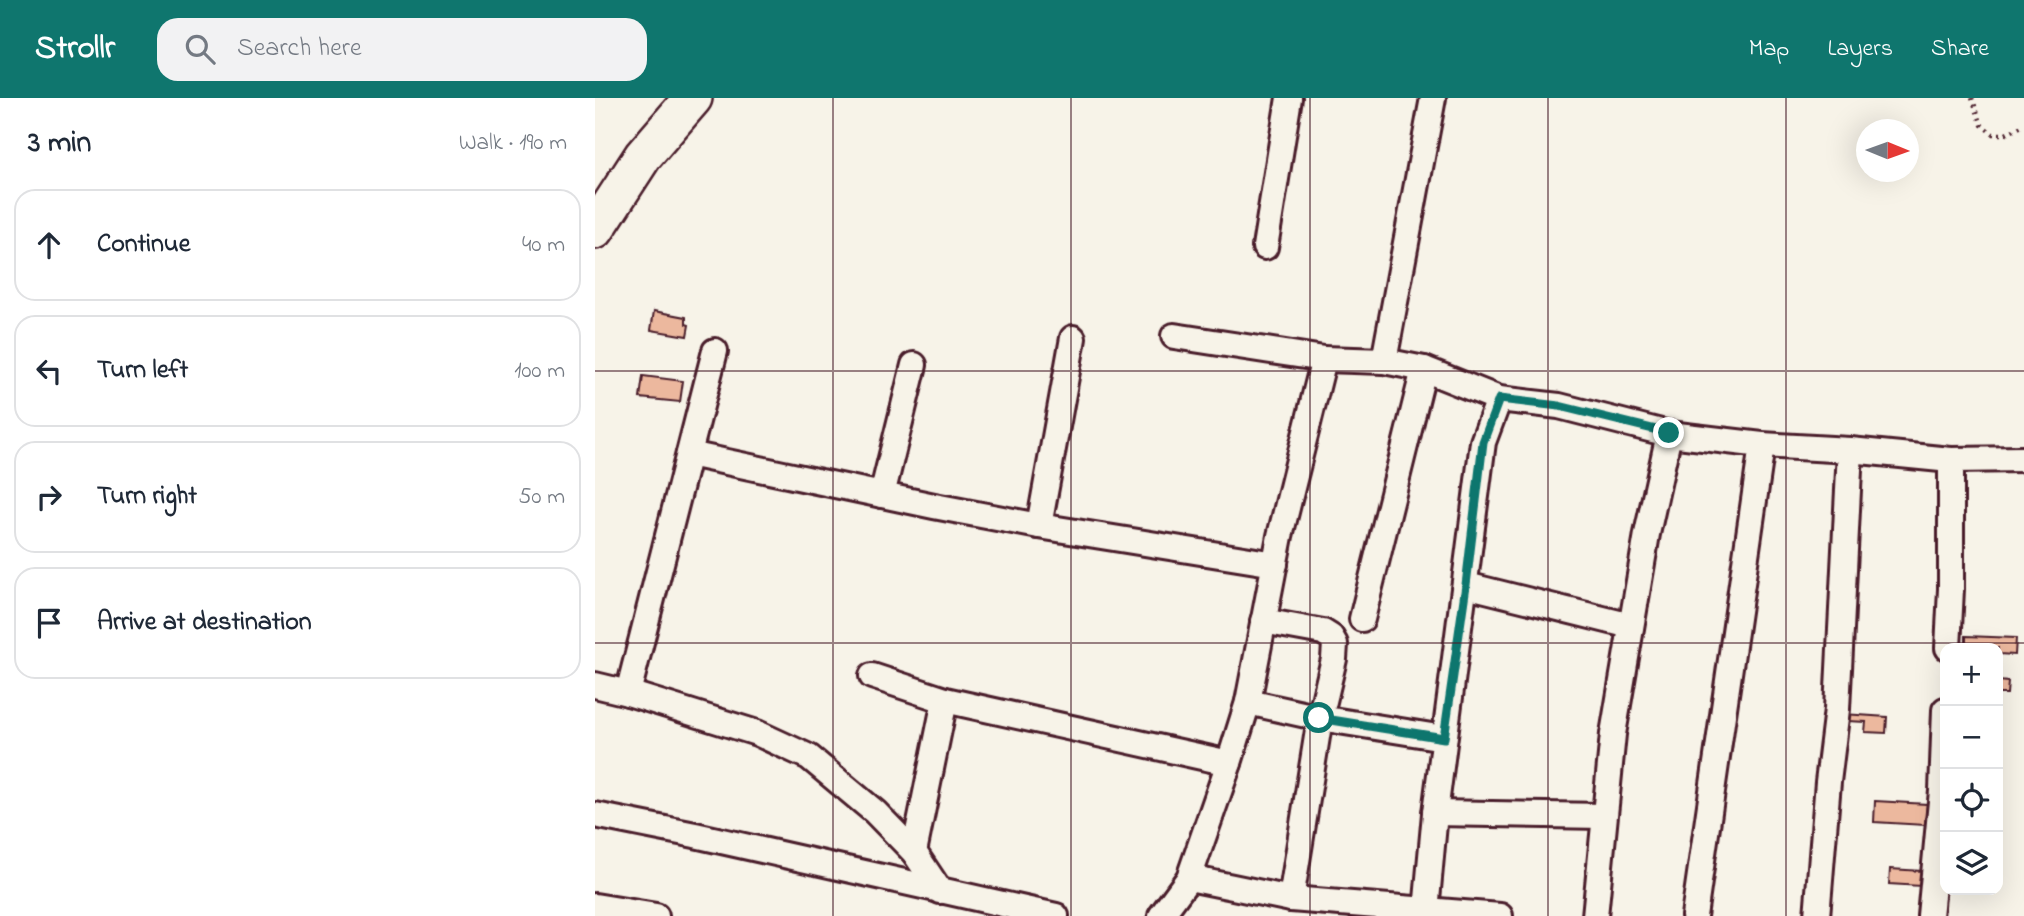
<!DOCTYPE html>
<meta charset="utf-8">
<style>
body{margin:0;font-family:"Indie Flower",sans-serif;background:#f2f2f3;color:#1f2937}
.controls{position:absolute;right:21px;bottom:21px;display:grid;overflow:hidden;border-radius:14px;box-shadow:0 7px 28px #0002}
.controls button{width:63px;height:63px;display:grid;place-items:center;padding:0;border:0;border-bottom:2px solid #e0e1e3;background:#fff;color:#1f2937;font:35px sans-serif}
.compass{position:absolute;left:1261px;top:21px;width:63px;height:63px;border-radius:50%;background:#fff;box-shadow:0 7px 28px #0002;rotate:91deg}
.stop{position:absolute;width:21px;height:21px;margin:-16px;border:5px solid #0f766e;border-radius:50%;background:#fff}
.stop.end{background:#0f766e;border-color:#fff;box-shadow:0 2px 7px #0008}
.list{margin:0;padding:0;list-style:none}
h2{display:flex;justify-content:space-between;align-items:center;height:91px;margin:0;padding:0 28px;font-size:30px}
h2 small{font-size:23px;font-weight:400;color:#747a83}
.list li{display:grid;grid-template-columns:46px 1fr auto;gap:21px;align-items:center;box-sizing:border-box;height:112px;margin:0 14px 14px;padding:0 14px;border:2px solid #e0e1e3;border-radius:21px}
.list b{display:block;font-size:26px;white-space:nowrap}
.list em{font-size:23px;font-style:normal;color:#747a83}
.icon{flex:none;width:38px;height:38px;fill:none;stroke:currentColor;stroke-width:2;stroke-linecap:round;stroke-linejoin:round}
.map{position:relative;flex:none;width:1429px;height:818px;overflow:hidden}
header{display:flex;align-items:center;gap:42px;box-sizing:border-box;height:98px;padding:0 35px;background:#0f766e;color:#fff}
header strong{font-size:33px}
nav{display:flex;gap:38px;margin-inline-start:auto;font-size:24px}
.search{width:490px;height:63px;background:#f2f2f3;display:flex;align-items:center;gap:18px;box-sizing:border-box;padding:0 24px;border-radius:21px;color:#747a83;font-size:26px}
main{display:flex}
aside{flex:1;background:#fff}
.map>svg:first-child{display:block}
</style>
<header>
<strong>Strollr</strong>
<div class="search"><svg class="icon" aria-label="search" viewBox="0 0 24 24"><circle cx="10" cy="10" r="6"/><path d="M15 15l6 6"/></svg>Search here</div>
<nav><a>Map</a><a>Layers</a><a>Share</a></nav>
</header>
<main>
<aside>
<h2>3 min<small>Walk · 190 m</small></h2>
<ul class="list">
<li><svg class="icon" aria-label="ahead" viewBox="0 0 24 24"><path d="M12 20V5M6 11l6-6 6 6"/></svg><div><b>Continue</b></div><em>40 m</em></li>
<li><svg class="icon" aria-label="left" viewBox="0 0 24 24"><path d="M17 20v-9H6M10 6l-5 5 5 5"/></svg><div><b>Turn left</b></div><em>100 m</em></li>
<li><svg class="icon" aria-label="right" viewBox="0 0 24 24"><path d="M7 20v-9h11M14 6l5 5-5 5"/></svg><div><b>Turn right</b></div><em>50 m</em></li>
<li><svg class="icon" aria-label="arrive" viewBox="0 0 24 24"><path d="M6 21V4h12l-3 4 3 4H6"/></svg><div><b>Arrive at destination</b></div></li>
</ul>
</aside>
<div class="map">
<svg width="1429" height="818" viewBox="0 0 1429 818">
<rect width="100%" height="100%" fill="#f7f3e8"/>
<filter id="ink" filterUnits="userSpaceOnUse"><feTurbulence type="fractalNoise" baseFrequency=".0143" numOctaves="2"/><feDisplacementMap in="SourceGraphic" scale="14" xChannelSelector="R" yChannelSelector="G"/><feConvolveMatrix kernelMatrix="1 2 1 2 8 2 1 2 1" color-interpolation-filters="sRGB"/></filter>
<g filter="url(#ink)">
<g fill="#ecb89e" stroke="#4a1f2b" stroke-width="2">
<path d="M59 213 91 219V226L94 227 92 238 56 232Z"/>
<path d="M48 278 88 283 85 304 45 300Z"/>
<path d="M1371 538 1421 540 1420 557 1403 556V550H1371Z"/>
<path d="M1403 583 1413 584 1412 596H1403Z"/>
<path d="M1248 616 1292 619 1291 635 1270 634 1271 624 1252 623Z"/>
<path d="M1280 703 1332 706 1330 727 1279 724Z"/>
<path d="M1295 771 1327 773 1326 788 1294 786Z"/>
</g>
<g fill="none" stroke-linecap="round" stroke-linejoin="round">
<defs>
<g id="street">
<path d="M670 149 694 0"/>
<path d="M579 238 729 261 789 263 829 271 904 301 964 308 1074 336 1167 347 1255 352 1356 362 1429 361"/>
<path d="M789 263 838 0"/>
<path d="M94 356 339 408 444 428 680 466"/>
<path d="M287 397 319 267"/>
<path d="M444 428 478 240"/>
<path d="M871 487 1036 528"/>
<path d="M767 521 829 271"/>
<path d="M668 523 728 534 736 539 740 546 739 561 725 620 696 801"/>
<path d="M1353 550 1356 491V362"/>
<path d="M277 578 350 602 634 665"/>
<path d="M0 587 33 595 162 635 214 659 280 714 319 754 345 793"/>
<path d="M33 595 120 253"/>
<path d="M653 604 725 620 849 640"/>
<path d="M840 715 1009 718"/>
<path d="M0 717 100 737 461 818"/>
<path d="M319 754 350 602"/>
<path d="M594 780 696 801 905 818"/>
<path d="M0 808 61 818"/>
<path d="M831 813 840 715 888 344 904 301"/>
<path d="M566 818 594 780 634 665 653 604 685 438 729 261"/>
<path d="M1000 818 1018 636 1052 436 1074 336"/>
<path d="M1099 818 1167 347"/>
<path d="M1222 818 1233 684 1242 611 1255 352"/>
<path d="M1335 818 1347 693 1350 612"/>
</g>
<path id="secondary" d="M0 132 48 58 98 0"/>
</defs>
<use href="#street" stroke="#4a1f2b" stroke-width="30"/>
<use href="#secondary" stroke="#4a1f2b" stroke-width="42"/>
<path stroke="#4a1f2b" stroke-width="4.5" stroke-dasharray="2 5" stroke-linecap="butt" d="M1377 0 1387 27 1398 36H1411L1429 27"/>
<use href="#street" stroke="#f7f3e8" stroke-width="24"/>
<use href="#secondary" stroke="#f7f3e8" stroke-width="37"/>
</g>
</g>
<g fill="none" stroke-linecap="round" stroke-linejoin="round" filter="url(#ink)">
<path stroke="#0f766e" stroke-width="9" d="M724 620 849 640 871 487 888 344 904 301 964 308 1074 335"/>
</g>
<path fill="none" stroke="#4a1f2b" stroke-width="2" stroke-opacity="0.55" d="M238 0V818M476 0V818M715 0V818M953 0V818M1191 0V818M0 273H1429M0 545H1429"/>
</svg>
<div class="controls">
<button>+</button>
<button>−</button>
<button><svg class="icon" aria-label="locate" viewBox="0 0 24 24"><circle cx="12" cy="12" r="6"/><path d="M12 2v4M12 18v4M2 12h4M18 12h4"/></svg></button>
<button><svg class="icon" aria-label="layers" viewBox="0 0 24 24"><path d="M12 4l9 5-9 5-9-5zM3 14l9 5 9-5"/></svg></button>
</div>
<svg class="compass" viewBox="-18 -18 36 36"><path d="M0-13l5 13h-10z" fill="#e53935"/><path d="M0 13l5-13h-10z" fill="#747a83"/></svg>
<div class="stop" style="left:724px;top:620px"></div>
<div class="stop end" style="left:1074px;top:335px"></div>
</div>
</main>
